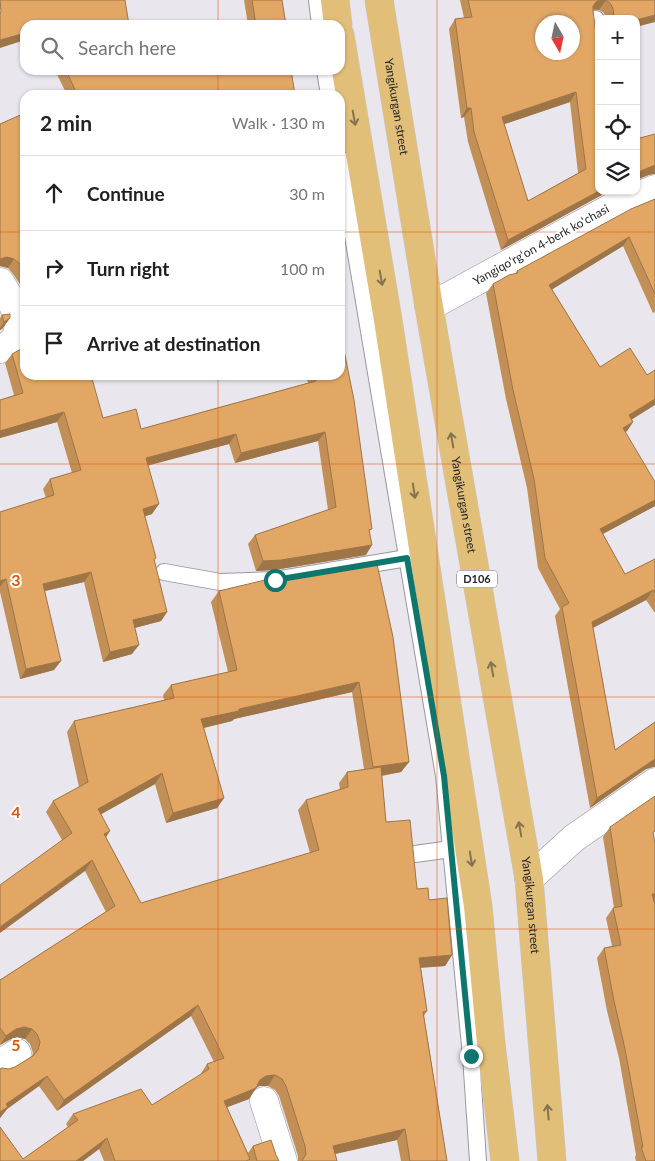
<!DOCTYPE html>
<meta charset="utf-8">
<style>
body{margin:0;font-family:Lato,sans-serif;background:#f6f6f6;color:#202124}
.controls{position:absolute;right:15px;top:15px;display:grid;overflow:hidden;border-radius:10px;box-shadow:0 1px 4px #0004}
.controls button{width:45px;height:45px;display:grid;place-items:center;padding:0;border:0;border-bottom:1px solid #e0e0e0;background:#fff;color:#202124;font:25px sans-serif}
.compass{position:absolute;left:535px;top:15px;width:45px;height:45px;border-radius:50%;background:#fff;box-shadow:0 1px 4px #0004;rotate:171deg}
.stop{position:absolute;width:15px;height:15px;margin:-11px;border:4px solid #0f766e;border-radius:50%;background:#fff}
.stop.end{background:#0f766e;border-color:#fff;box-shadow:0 1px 5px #0008}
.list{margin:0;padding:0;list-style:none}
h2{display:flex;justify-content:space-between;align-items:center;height:65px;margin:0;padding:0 20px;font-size:21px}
h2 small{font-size:16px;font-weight:400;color:#757577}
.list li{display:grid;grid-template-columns:32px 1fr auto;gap:15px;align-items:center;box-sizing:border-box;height:75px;padding:0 20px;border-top:1px solid #e0e0e0}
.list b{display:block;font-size:19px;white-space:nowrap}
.list em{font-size:16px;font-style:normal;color:#757577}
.icon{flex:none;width:28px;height:28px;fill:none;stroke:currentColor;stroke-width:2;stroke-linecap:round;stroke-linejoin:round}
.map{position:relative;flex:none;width:655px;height:1161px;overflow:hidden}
.search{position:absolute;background:#fff;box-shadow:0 1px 4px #0004;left:20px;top:20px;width:325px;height:55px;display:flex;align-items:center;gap:12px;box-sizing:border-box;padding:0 18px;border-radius:15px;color:#757577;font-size:19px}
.panel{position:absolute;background:#fff;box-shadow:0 1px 4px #0004;left:20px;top:90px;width:325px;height:290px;border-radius:15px}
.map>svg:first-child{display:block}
</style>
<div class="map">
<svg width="655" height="1161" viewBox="0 0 655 1161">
<rect width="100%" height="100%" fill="#e9e6ee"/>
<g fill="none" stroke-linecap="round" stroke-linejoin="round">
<defs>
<g id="lane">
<path d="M317 0 320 25"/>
<path d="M596 19 599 41"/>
<path d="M325 70 329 95"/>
<path d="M340 159 444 776 471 1056 478 1161"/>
<path d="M164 572 220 582 275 580 407 558"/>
<path d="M415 854 451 849"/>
</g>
<g id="street">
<path d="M0 282C13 302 34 337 0 349"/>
<path d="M429 307 618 204 655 189"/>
<path d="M529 879 574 838 655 782"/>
<path d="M0 1064 17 1053"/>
<path d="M264 1101 283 1161"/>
</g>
<g id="primary">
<path d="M335 0 338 25"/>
<path id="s1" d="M379 0 429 307 529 879 552 1161"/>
<path d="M340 35 388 320 478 906 491 1043 505 1161"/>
</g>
</defs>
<use href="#lane" stroke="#9a979f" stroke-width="18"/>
<use href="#street" stroke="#9a979f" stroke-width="29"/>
<use href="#primary" stroke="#c6c6c7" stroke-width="29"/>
<use href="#lane" stroke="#fff" stroke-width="16"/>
<use href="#street" stroke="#fff" stroke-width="28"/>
<use href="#primary" stroke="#e2bf79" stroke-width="28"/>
</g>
<g fill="#c29057" fill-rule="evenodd">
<path d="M244 0H282L286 25H248Z"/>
<path d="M460 0H655L636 19H606L604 13 599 10H593L599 191H609L501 250 468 142 464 117 461 118 449 29 455 19 464 18ZM570 102 578 173 528 201 504 124Z"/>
<path d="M55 70H291L295 95H67Z"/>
<path d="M25 113V282L20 284 13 274 8 268 0 266V124Z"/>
<path d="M655 199V312L653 313 623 246 552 289 633 422 627 431 625 432 655 506 603 534 625 574 655 559V613L646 600 593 628 615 750 655 722V767H653L646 769 590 808 555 616 560 609 538 568 527 488 506 399 486 293 493 284 515 274 517 271Z"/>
<path d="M2 315 10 318 2 329 0 330V318Z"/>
<path d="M12 354 103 418 141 429 308 383 306 375H340L370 532 366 555 274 570 256 571 248 544 255 535 328 510 318 441 235 463 229 444 148 465 152 514 145 516 154 561 167 612 161 621 135 628 132 654 103 662 84 582 45 591 54 670 20 679 0 592V512L46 498 43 489 50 479 72 473 57 422 0 438V400L14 395 5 363Z"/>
<path d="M377 564 409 762 401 772 382 776 386 822 417 889 429 900 452 955 445 966 421 968 427 1011 424 1016 447 1161H401L397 1140 335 1154 337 1161H298V1156L279 1096 275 1090 268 1086H259L256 1088 249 1099 227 1107 248 1153 253 1146 276 1155 279 1161H104L99 1149 83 1161H0L23 1159 68 1127 66 1124 73 1114 152 1105 200 1075 207 1064 214 1062 191 1016 57 1111 39 1086 7 1109 0 1118V1069H9L15 1067 32 1056 33 1053 30 1044 25 1039 17 1037 9 1040 0 1045V980L106 912 85 871 62 840 46 812 53 801 79 787 67 732 74 721 164 700 163 695 171 685 228 672 211 602 219 591ZM352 692 364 769 347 772 339 783 340 790 306 800 298 810 310 853 141 903 106 837 101 814 155 784 166 823 217 808 224 798 204 728 232 721 234 719Z"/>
<path d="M610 827 654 837 655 1161H636L635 1157 636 1155 619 1058 607 1011 597 958 604 948 612 946 606 918 613 908H614L603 837Z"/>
</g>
<g fill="#9e7547">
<path d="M600 0H606L599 10 594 9 590 11 596 2Z"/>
<path d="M655 15V22L636 27V20Z"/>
<path d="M25 33V40L0 48V40Z"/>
<path d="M576 92 570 102 496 127 502 117Z"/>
<path d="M467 108H471L464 117 461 118Z"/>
<path d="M655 165V174L649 175 636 180V173Z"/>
<path d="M599 191H609L501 250 508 240Z"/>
<path d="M629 237 623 246 543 295 549 285Z"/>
<path d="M7 257 14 259 8 268 0 266V259Z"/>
<path d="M25 276V282L20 284Z"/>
<path d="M10 318 2 329 0 330V328L4 322Z"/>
<path d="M655 399V405L623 425 629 415Z"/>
<path d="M64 412 57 422 0 438V431Z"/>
<path d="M633 422 627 431 616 438 623 428Z"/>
<path d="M325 432 318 441 235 463 241 453Z"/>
<path d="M236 434 229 444 139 468 146 458Z"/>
<path d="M655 500V506L593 539 600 529Z"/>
<path d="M159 504 152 514 137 519 143 509Z"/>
<path d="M372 545 366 555 274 570 256 571 263 561Z"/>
<path d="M91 572 84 582 36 593 43 584Z"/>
<path d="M6 579 0 587V581Z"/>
<path d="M653 590 646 600 585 632 592 622Z"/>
<path d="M167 612 161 621 126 630 133 620Z"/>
<path d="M139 645 132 654 103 662 110 652Z"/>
<path d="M61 661 54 670 20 679 26 669Z"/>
<path d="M359 682 352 692 234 719 232 721 194 730 201 719 239 709Z"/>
<path d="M655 759V767H653L646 769 590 808 597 798Z"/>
<path d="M409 762 401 772 366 778 373 767Z"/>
<path d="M162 773 155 784 91 820 98 809Z"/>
<path d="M224 798 217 808 166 823 173 813Z"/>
<path d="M110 831 103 842 104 834Z"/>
<path d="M92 860 85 871 0 933V927Z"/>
<path d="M652 894H655V902L645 904Z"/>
<path d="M452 955 445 966 412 968 419 958Z"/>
<path d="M198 1005 191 1016 57 1111 64 1100Z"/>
<path d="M24 1027 32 1029 25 1039 17 1037 9 1040 0 1045 6 1036 16 1029Z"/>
<path d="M275 1075 268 1086H259L255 1089 256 1088 249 1099 217 1111 224 1101 266 1076Z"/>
<path d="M47 1076 39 1086 7 1109 0 1118V1112L6 1104Z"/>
<path d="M405 1129 397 1140 326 1156 333 1146Z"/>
<path d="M107 1138 99 1149 83 1161H76Z"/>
</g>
<g fill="#e2a765" stroke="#9e7547" fill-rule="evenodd">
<path d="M0 0H125L129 25H25V33L0 40V13L1 12Z"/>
<path d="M252 0H282L286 25H256Z"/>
<path d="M468 0H600L596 2 593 6V11L596 33 599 38V191L508 240 474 132 471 108H467L455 19 472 17ZM542 22H572V52H542ZM576 92 586 169 528 201 502 117Z"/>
<path d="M605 0H655V15L636 20V19H614L613 8 610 3Z"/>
<path d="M66 70H291L295 95H70L76 92Z"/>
<path d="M25 113V272L20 264 14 259 7 257 0 259V124Z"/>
<path d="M655 134V165L636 173V139Z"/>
<path d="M655 199V294L629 237 549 285 600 367 630 348 647 375 655 370V399L629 415 633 422 623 428 655 482V500L600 529 625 574 655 559V593L653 590 592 622 615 750 655 722V759L597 798 562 607 569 603 545 558 534 479 513 390 493 284 509 275 518 273 517 271 631 209Z"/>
<path d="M10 314V318L4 322 2 315Z"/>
<path d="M340 331 354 400 372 529 369 530 372 545 281 560 263 561 255 535 336 507 325 432 241 453 236 434 146 458 159 504 143 509 156 558 154 559 167 612 133 620 139 645 110 652 91 572 43 584 61 661 26 669 6 579 0 581V512L54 495 50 479 81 470 64 412 0 431V400L23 393 12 354 25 347V375H91L103 418 136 409 141 429 316 381 315 375H340Z"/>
<path d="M377 564 393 637 409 762 373 767 359 682 239 709V711L201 719 224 798 173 813 162 773 98 809 110 831 104 834 141 903 319 850 306 800 348 787 347 772 381 767 386 822 410 820 417 889 428 888 429 900 447 898 452 955 419 958 427 1011 423 1012 447 1161H410L405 1129 333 1146 337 1161H302L306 1154 305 1146 286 1086 282 1079 275 1075 266 1076 260 1080 256 1088 224 1101 250 1159 246 1161H115L107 1138 76 1161H0V1127L23 1159 78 1120 73 1114 141 1089 152 1105 209 1069 207 1064 224 1058 198 1005 64 1100 47 1076 6 1104 8 1107 0 1112V1069L2 1068 9 1069 15 1067 33 1056 38 1050 40 1042 37 1034 32 1029 24 1027 16 1029 6 1036 0 1028V980L115 906 92 860 0 927V885L72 833 53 801 88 782 74 721 174 698 171 685 237 670 219 591 265 580 284 579Z"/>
<path d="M655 796V831L653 832 655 844V894H652L655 905V1161H646L641 1147H643L625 1049 614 1001 604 948 621 945 613 908 622 906 610 827Z"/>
<path d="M271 1140 276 1155 279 1161H257L253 1146Z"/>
</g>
<defs><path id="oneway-shaft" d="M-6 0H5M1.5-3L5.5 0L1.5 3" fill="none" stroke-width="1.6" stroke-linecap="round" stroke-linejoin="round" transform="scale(1.25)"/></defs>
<g stroke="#847250">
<use href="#oneway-shaft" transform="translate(354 118) rotate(80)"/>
<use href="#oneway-shaft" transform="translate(381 278) rotate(80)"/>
<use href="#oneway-shaft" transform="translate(452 440) rotate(-100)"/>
<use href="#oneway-shaft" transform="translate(414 491) rotate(81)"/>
<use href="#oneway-shaft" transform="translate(492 669) rotate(-100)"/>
<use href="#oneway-shaft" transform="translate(520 829) rotate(-100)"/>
<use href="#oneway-shaft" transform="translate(471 859) rotate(81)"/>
<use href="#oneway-shaft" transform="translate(548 1112) rotate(-95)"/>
</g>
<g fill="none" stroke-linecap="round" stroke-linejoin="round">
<path stroke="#0f766e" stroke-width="6" d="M275 580 407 558 444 776 471 1056"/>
</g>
<path fill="none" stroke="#de560d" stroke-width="1" stroke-opacity="0.55" d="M218 0V25M437 0V1161M218 70V95M0 232H25M340 232H655M218 375V1161M0 464H655M0 697H655M0 929H655"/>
<g text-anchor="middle" stroke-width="4" stroke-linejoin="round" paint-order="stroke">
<rect fill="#fff" stroke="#666668" stroke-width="1" x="457" y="570.5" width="40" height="17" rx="4"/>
<g font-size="11" font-weight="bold" fill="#252427">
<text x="477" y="583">D106</text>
</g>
<g font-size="12" fill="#252427" stroke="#fff">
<text dy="4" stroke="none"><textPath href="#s1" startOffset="108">Yangikurgan street</textPath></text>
<text transform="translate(541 245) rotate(-29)" y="4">Yangiqoʻrgʻon 4-berk koʻchasi</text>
<text dy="4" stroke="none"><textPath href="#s1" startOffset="512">Yangikurgan street</textPath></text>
<text dy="4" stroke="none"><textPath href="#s1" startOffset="918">Yangikurgan street</textPath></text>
</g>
</g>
<g font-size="16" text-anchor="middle" font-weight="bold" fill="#de560d" stroke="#fff" stroke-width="4" stroke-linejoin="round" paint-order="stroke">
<text x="16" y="586">3</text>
<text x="16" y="818">4</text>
<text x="16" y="1051">5</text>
</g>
</svg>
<div class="controls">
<button>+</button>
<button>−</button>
<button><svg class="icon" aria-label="locate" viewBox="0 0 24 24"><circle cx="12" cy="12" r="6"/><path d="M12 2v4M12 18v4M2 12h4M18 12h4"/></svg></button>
<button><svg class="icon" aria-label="layers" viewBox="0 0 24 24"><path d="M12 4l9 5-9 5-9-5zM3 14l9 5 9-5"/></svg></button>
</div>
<svg class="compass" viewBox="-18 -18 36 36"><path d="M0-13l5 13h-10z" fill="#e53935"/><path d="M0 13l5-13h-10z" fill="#757577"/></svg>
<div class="stop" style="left:275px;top:580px"></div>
<div class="stop end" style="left:471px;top:1056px"></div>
<div class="search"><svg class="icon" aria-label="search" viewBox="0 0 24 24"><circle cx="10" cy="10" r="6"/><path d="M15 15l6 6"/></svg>Search here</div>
<section class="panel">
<h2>2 min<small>Walk · 130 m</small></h2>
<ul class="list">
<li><svg class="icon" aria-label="ahead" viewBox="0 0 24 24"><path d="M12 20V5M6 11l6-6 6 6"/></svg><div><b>Continue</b></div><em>30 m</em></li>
<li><svg class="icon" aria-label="right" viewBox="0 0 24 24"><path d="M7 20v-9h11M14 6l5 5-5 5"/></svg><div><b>Turn right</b></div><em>100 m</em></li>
<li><svg class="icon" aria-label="arrive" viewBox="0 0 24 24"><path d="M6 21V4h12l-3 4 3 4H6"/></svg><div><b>Arrive at destination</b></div></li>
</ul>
</section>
</div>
